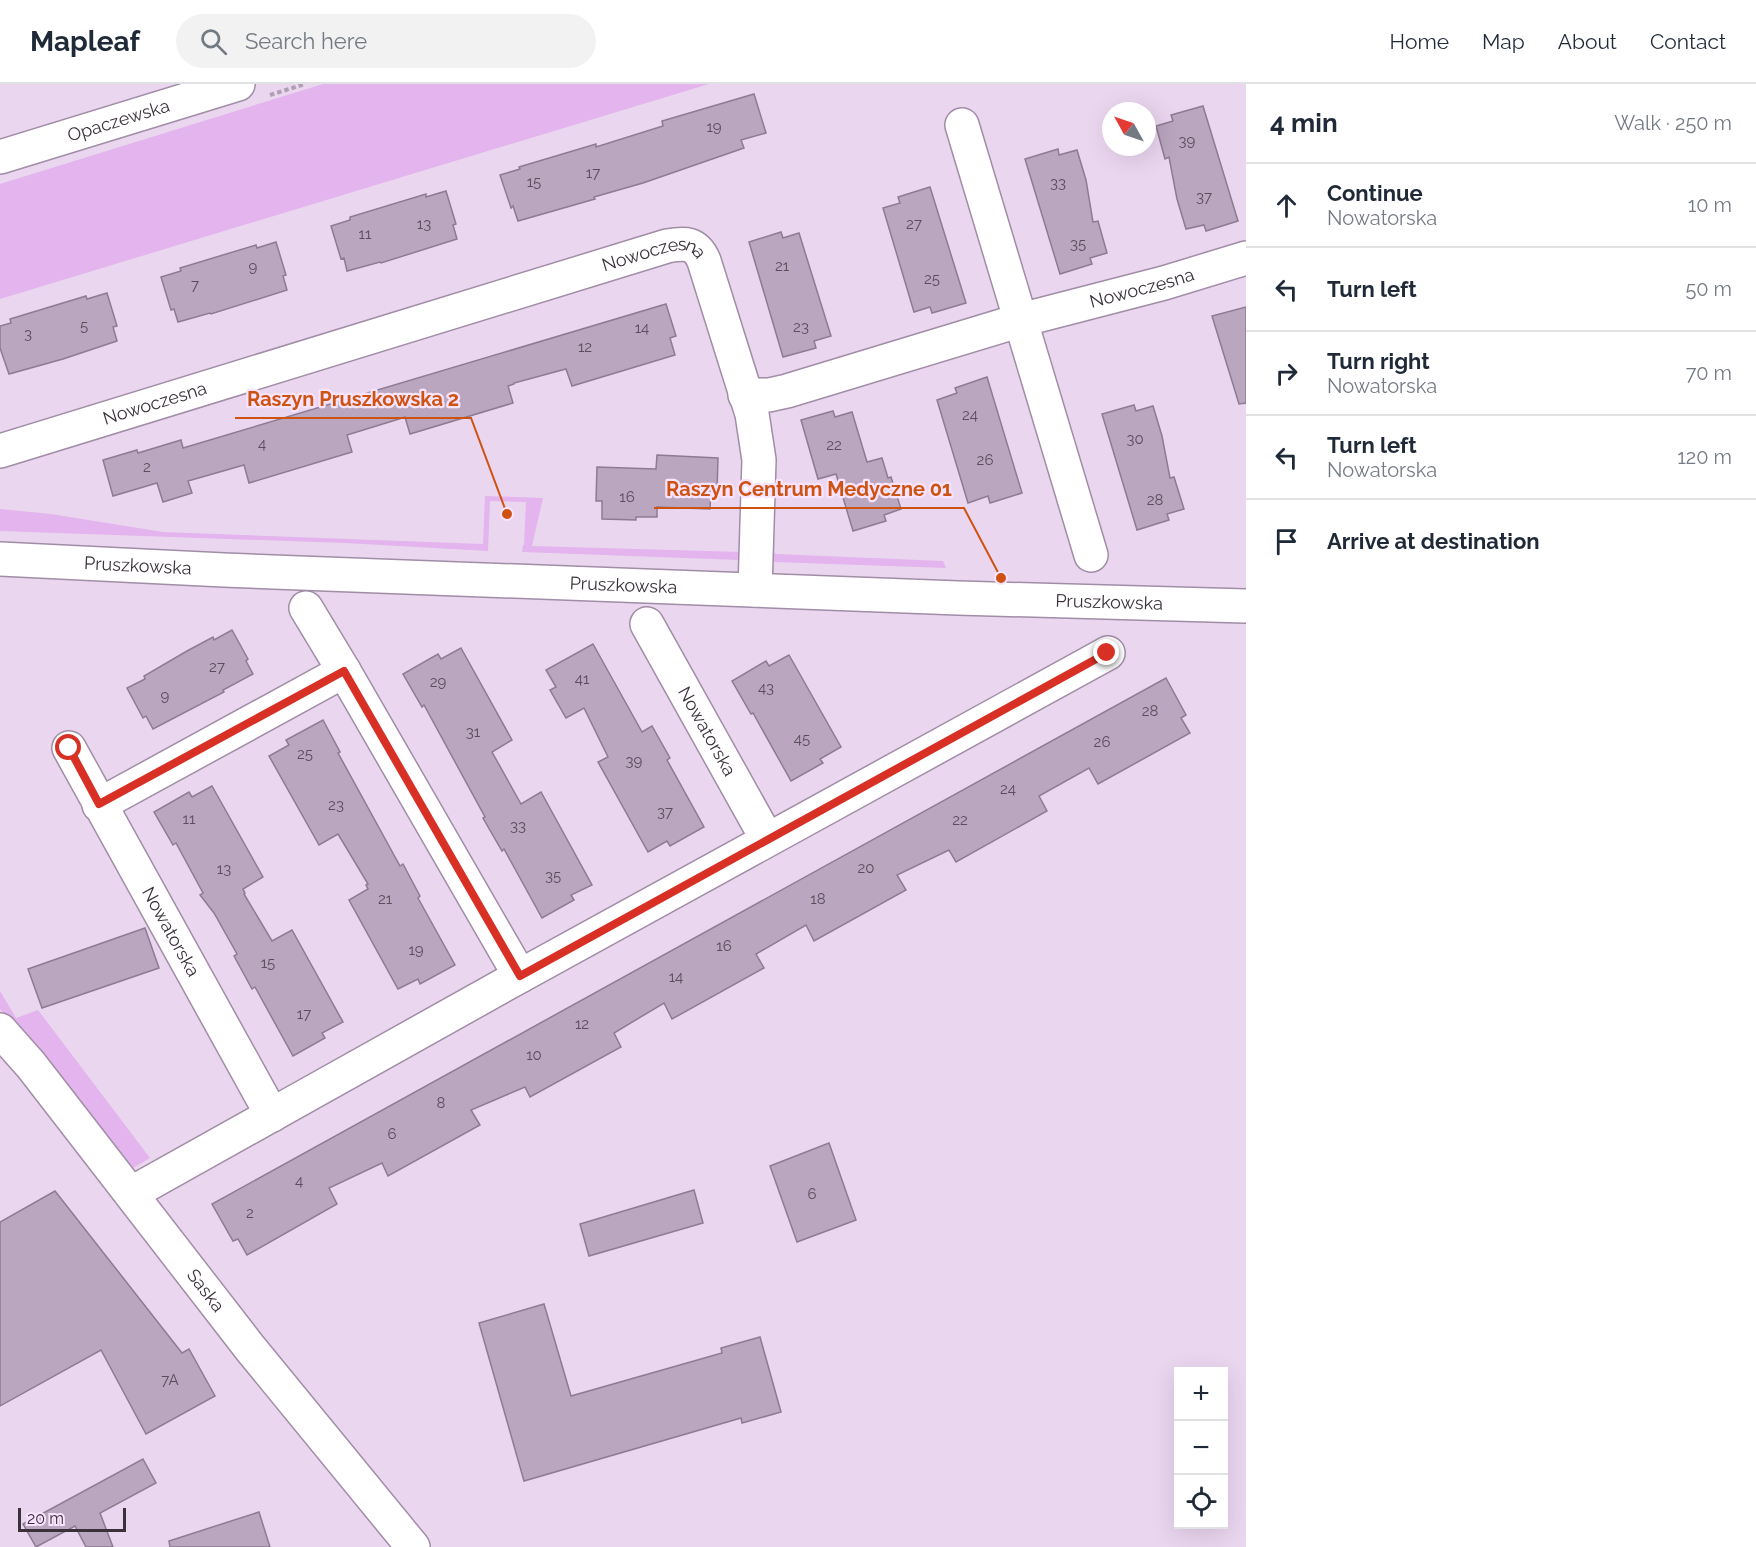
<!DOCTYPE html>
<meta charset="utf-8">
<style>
body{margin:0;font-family:Raleway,sans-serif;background:#f2f2f3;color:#1f2937}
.controls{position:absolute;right:18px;bottom:18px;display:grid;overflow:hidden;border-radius:0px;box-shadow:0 6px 24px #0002}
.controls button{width:54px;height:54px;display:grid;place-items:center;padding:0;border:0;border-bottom:2px solid #e0e1e3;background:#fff;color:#1f2937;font:30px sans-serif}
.compass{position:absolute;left:1102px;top:18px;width:54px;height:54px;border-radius:50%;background:#fff;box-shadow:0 6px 24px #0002;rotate:310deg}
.scale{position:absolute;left:18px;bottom:15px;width:108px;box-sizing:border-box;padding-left:6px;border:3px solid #3a313b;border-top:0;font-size:16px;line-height:21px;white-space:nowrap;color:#3a313b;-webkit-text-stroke:4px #f9e3fd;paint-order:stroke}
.stop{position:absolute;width:18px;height:18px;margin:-14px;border:4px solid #d93025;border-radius:50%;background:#fff}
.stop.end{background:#d93025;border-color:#fff;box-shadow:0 2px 6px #0008}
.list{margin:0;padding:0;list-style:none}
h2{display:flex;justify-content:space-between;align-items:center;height:78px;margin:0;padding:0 24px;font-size:26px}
h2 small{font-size:20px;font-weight:400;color:#747a83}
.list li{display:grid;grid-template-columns:39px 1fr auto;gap:18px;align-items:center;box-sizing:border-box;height:84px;padding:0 24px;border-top:2px solid #e0e1e3}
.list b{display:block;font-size:22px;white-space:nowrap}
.list p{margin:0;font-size:20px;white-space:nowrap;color:#747a83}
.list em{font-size:20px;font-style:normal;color:#747a83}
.icon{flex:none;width:33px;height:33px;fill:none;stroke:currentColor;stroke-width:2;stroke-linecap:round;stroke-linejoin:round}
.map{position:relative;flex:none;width:1246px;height:1463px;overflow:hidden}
header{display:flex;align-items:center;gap:36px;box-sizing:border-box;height:84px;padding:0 30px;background:#fff;border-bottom:2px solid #e0e1e3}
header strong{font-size:28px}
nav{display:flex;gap:33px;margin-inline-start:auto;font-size:21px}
.search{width:420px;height:54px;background:#f2f2f3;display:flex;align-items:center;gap:15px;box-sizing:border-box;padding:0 21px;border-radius:33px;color:#747a83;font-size:22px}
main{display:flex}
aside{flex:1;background:#fff}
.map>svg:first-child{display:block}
</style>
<header>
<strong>Mapleaf</strong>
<div class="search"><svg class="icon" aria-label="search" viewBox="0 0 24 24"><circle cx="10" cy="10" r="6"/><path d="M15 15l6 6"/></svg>Search here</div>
<nav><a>Home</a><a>Map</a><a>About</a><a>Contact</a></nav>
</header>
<main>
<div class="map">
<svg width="1246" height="1463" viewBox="0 0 1246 1463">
<rect width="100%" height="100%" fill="#ebd6f0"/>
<g fill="#e3b4ed">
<path d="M323 0H709L0 215V100Z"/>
<path d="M485 412 543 414 532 462 742 468 739 476 522 468 523 461H524L526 418 490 417 488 467 345 459 0 447V425L51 430 163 448 483 460Z"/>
<path d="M771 466 776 470 943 477 946 484 774 478Z"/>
<path d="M0 907 16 934 38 926 150 1074 128 1087 0 925Z"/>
</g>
<g fill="#baa6bf" stroke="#8e7b92" stroke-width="1.5">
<path d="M754 10 766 49 741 56 744 64 643 99 594 113 595 115 518 137 513 122 511 124 500 91 520 85 519 83 596 60V63L663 42 662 37Z"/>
<path d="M1203 22 1238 137 1206 147 1204 141 1186 145 1177 115 1169 73 1165 75 1156 42 1173 37 1171 31Z"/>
<path d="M1058 65 1059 71 1077 66 1086 96 1093 138 1098 137 1107 169 1090 174 1092 180 1060 190 1025 75Z"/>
<path d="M930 103 966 219 932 229 930 223 914 228 883 124 900 119 898 113Z"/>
<path d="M446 107 456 140 453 141 457 155 381 179 380 178 347 187 344 174 341 175 331 142 350 136V133L426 110V113Z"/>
<path d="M781 148 783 154 799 149 831 252 814 257 816 264 783 273 749 158Z"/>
<path d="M276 158 286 191 283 192 287 206 211 230 210 229 178 238 174 225 171 226 161 193 181 187 180 184 256 161 257 164Z"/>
<path d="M107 209 117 242 113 243 117 257 63 275 9 290 0 264V242L11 239 10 235 86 212 87 215Z"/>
<path d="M666 220 676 252 670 254 675 271 572 302 566 285 514 299V300L508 302 513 319 410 350 405 333 399 335 347 351 352 368 249 399 244 381 188 397 192 409 163 418 157 399 113 412 103 376 137 366 138 369 181 356 183 364Z"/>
<path d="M1246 223V319L1239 320 1212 232Z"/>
<path d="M987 293 1022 409 990 419 988 412 968 419 937 316 957 309 955 304Z"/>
<path d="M1134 321 1136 327 1153 322 1162 352 1170 394 1174 393 1184 425 1167 430 1169 436 1137 446 1102 330Z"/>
<path d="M833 327 835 333 852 328 867 378 882 374 888 394 891 393 901 425 884 431 886 437 853 447 836 390 818 395 801 336Z"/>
<path d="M657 371 718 374 717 408 711 407 710 425 657 423V433H636V436L602 435V417H596L597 383 656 385Z"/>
<path d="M232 546 248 575 246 577 253 590 223 606 224 608 153 645 146 632 143 634 127 604 145 595 144 592 187 567 213 553 214 556Z"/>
<path d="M593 560 642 648 652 642 670 674 667 676 704 743 670 762 667 757 648 768 598 678 608 673 584 624 566 634 550 606 556 603 546 586Z"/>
<path d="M461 564 512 656 492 668 521 720 541 708 592 801 571 811 574 816 542 834 504 765 502 767 483 734 485 733 424 621 422 623 403 590 438 570 441 575Z"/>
<path d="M789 571 841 663 820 675 823 679 791 697 753 629 751 630 732 597 766 577 769 582Z"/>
<path d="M1166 594 1186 631 1181 634 1190 649 1098 700 1089 684 1039 712 1047 727 956 778 949 766 897 791 906 806 814 857 806 841 756 870 764 884 672 935 664 919 614 949 621 963 530 1013 525 1003 471 1026 480 1041 388 1092 382 1079 329 1104 337 1120 247 1171 238 1155 233 1157 212 1120Z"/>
<path d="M323 636 340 668 338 669 400 782 403 780 420 812 418 814 455 881 420 900 418 895 398 905 349 816 368 805 366 801 368 800 338 750 319 761 269 672 289 661 286 656Z"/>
<path d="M212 702 263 793 243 805 245 809 244 810 272 857 292 846 343 938 322 949 325 954 293 972 255 903 252 905 234 872 237 870 214 829 200 811 203 809 176 759 173 761 154 728 189 708 192 713Z"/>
<path d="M145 844 159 884 42 924 28 885Z"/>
<path d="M829 1059 856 1136 797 1158 770 1082Z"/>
<path d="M694 1106 703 1139 589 1172 580 1140Z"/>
<path d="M55 1107 182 1269 189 1265 215 1312 146 1350 101 1266 0 1322V1138Z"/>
<path d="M544 1220 571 1312 722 1269 721 1264 760 1253 781 1328 742 1339 741 1334 524 1397 479 1239Z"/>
<path d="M143 1375 156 1399 100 1429 113 1463H86L75 1442 36 1463 23 1440Z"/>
<path d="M259 1428 270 1463H170L169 1457Z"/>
</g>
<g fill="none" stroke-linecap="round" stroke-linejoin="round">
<defs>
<g id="minor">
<path d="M962 41 1091 471"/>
<path id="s1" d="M0 73 238 0"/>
<path id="s2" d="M745 311H769L787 307 1021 236 1164 199 1246 174"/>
<path id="s3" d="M0 367 667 162C685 159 696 158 704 177L752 330 759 376 755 506"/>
<path id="s4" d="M0 475 224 486 958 514 1246 522"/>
<path d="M306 524 344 587 520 892"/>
<path id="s5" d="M647 540 767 755"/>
<path id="s6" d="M69 664 272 1031"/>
<path d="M99 721 344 587"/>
<path id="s7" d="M0 946 31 981 250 1264 413 1463"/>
<path d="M132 1109 520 892 1108 569"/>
</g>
</defs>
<use href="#minor" stroke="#a18da6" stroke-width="36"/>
<path stroke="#b09fb3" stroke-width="4" stroke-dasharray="4.5 3" stroke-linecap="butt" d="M270 11 305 0"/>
<use href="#minor" stroke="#fff" stroke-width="33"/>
</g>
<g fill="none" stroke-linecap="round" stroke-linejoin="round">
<path stroke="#d93025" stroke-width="8" d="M69 664 99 720 344 587 520 892 1107 569"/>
</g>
<g text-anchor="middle" stroke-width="4.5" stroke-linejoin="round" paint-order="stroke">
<g font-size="15" fill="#5a4e5c">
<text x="714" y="48">19</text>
<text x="1187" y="62">39</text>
<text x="593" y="94">17</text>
<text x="534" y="103">15</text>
<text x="1058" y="104">33</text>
<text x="1204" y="118">37</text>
<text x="424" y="145">13</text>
<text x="914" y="145">27</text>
<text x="365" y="155">11</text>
<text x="1078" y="165">35</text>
<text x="782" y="187">21</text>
<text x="253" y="188">9</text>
<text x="932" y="200">25</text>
<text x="195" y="206">7</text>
<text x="84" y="247">5</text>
<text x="801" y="248">23</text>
<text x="642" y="249">14</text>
<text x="28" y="255">3</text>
<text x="585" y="268">12</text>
<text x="970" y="336">24</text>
<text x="1135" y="360">30</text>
<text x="262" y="365">4</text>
<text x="834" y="366">22</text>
<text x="985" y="381">26</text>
<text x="147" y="388">2</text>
<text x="627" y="418">16</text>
<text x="1155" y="421">28</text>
<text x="217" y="588">27</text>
<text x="582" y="600">41</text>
<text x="438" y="603">29</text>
<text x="766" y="609">43</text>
<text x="165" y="617">9</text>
<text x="1150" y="632">28</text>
<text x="473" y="653">31</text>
<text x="802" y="660">45</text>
<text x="1102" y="663">26</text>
<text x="305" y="675">25</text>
<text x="634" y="682">39</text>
<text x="1008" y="710">24</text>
<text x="336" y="726">23</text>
<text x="665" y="733">37</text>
<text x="189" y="740">11</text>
<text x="960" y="741">22</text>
<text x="518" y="747">33</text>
<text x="866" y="789">20</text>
<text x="224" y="790">13</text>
<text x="553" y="797">35</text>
<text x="385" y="820">21</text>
<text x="818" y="820">18</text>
<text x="724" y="867">16</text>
<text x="416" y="871">19</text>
<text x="268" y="884">15</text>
<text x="676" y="898">14</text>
<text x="304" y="935">17</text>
<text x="582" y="945">12</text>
<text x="534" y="976">10</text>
<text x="441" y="1024">8</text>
<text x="392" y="1055">6</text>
<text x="299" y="1102">4</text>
<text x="812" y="1115">6</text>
<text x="250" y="1134">2</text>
<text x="170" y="1301">7A</text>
</g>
<g font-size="18" fill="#3a313b" stroke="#f9e3fd">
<text dy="6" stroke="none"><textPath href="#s1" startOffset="124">Opaczewska</textPath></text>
<text dy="6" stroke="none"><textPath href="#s3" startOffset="684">Nowoczesna</textPath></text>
<text dy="6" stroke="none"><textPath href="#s2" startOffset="412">Nowoczesna</textPath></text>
<text dy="6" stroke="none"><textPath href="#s3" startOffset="162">Nowoczesna</textPath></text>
<text dy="6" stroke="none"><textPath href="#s4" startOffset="138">Pruszkowska</textPath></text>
<text dy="6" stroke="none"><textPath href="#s4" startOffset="624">Pruszkowska</textPath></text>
<text dy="6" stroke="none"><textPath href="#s4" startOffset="1110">Pruszkowska</textPath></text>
<text dy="6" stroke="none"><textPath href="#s5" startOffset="123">Nowatorska</textPath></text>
<text dy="6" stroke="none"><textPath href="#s6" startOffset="210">Nowatorska</textPath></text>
<text dy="6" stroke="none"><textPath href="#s7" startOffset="332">Saska</textPath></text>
</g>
</g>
<path fill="none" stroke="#ce5313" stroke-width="2" d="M507 430L471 334H235M1001 494L964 424H654"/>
<g fill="#ce5313" stroke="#f9e3fd" stroke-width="2">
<circle cx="507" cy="430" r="6"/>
<circle cx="1001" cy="494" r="6"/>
</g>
<g font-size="20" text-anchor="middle" font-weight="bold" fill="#ce5313" stroke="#f9e3fd" stroke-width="4.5" stroke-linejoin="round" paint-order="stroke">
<text x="353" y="322">Raszyn Pruszkowska 2</text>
<text x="809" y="412">Raszyn Centrum Medyczne 01</text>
</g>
</svg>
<div class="controls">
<button>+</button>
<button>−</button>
<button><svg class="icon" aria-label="locate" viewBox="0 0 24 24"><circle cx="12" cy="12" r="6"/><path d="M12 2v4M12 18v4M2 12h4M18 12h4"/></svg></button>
</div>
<svg class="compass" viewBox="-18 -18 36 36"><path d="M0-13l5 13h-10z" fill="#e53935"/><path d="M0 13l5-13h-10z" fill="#747a83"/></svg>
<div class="scale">20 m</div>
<div class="stop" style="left:69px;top:664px"></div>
<div class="stop end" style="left:1107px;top:569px"></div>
</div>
<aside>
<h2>4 min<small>Walk · 250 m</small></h2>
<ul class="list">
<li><svg class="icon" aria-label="ahead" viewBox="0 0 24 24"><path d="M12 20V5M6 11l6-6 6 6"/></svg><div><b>Continue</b><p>Nowatorska</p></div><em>10 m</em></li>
<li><svg class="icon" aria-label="left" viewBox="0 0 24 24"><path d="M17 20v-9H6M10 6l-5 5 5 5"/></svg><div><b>Turn left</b></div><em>50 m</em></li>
<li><svg class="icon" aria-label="right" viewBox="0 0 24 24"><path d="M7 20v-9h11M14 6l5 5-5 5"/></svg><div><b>Turn right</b><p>Nowatorska</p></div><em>70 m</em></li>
<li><svg class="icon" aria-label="left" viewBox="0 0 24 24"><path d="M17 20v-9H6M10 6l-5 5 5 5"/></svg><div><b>Turn left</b><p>Nowatorska</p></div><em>120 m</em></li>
<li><svg class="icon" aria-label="arrive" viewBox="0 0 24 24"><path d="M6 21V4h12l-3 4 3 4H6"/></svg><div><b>Arrive at destination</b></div></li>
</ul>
</aside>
</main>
